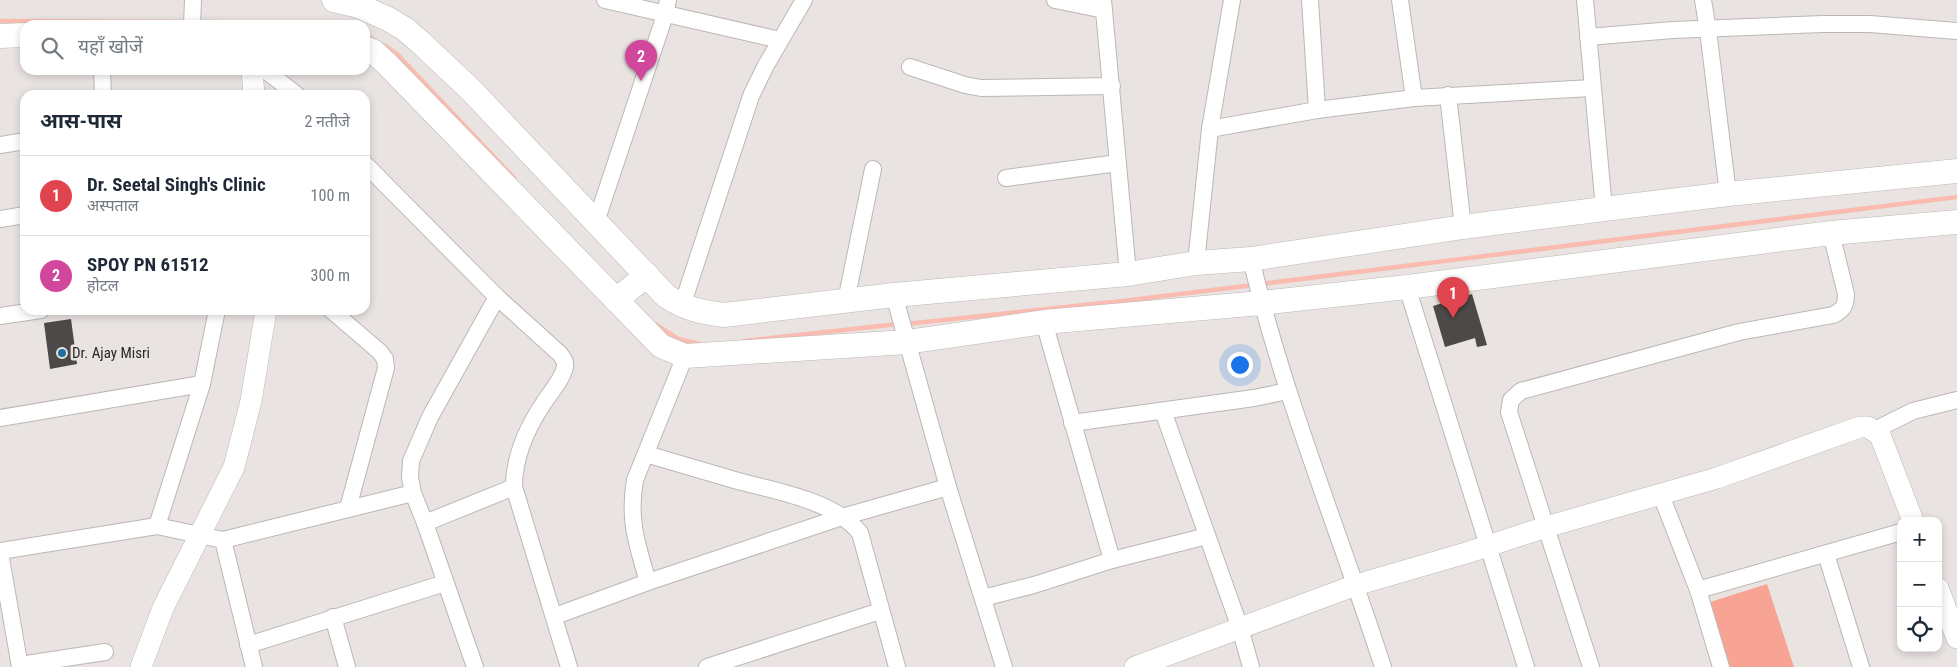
<!DOCTYPE html>
<html lang="hi">
<meta charset="utf-8">
<style>
body{margin:0;font-family:"Roboto Condensed","Noto Sans Devanagari",sans-serif;background:#f2f2f3;color:#1f2937}
.controls{position:absolute;right:15px;bottom:15px;display:grid;overflow:hidden;border-radius:10px;box-shadow:0 2px 8px #0003}
.controls button{width:45px;height:45px;display:grid;place-items:center;padding:0;border:0;border-bottom:1px solid #e0e1e3;background:#fff;color:#1f2937;font:25px sans-serif}
.you{position:absolute;left:1239px;top:364px;width:18px;height:18px;margin:-12px;border:4px solid #fff;border-radius:50%;background:#1a73e8;box-shadow:0 0 0 8px #1a73e833}
.badge{display:grid;place-items:center;width:32px;height:32px;border-radius:50%;background:#1e6fa0;color:#fff;font-size:16px;font-weight:700}
.pin{position:absolute;translate:-50% -41px;filter:drop-shadow(0 1px 2px #0008)}
.pin::after{content:'';position:absolute;top:26px;width:18px;height:15px;background:inherit;clip-path:polygon(0 0,100% 0,50% 100%)}
.list{margin:0;padding:0;list-style:none}
h2{display:flex;justify-content:space-between;align-items:center;height:65px;margin:0;padding:0 20px;font-size:21px}
h2 small{font-size:16px;font-weight:400;color:#747a83}
.list li{display:grid;grid-template-columns:32px 1fr auto;gap:15px;align-items:center;box-sizing:border-box;height:80px;padding:0 20px;border-top:1px solid #e0e1e3}
.list b{display:block;font-size:19px;white-space:nowrap}
.list p{margin:0;font-size:16px;white-space:nowrap;color:#747a83}
.list em{font-size:16px;font-style:normal;color:#747a83}
.icon{flex:none;width:28px;height:28px;fill:none;stroke:currentColor;stroke-width:2;stroke-linecap:round;stroke-linejoin:round}
.map{position:relative;flex:none;width:1957px;height:667px;overflow:hidden}
.search{position:absolute;background:#fff;box-shadow:0 2px 8px #0003;left:20px;top:20px;width:350px;height:55px;display:flex;align-items:center;gap:12px;box-sizing:border-box;padding:0 18px;border-radius:15px;color:#747a83;font-size:19px}
.panel{position:absolute;background:#fff;box-shadow:0 2px 8px #0003;left:20px;top:90px;width:350px;height:225px;border-radius:15px}
.map>svg:first-child{display:block}
</style>
<div class="map">
<svg width="1957" height="667" viewBox="0 0 1957 667">
<rect width="100%" height="100%" fill="#e9e4e2"/>
<path fill="#f8a494" d="M1767 584 1794 667H1723L1704 604Z"/>
<g fill="none" stroke-linecap="round" stroke-linejoin="round">
<g stroke="#fabcb0" stroke-width="4.5">
<path d="M0 21 189 22"/>
<path d="M196 22 304 23 320 25"/>
<path d="M365 34 374 40"/>
<path d="M383 45 397 54 514 178"/>
<path d="M1261 284 1957 197"/>
<path d="M655 324 678 339 699 344"/>
<path d="M906 324 1122 301 1254 285"/>
<path d="M744 341 898 324"/>
</g>
</g>
<g fill="#4d4948">
<path d="M1472 294 1487 345 1477 347 1475 338 1445 347 1433 306Z"/>
<path d="M71 319 77 364 50 369 44 323Z"/>
</g>
<g fill="none" stroke-linecap="round" stroke-linejoin="round">
<defs>
<g id="minor">
<path d="M605 0 780 40"/>
<path d="M1055 0 1104 10"/>
<path d="M1103 0 1128 274"/>
<path d="M1310 0 1317 110"/>
<path d="M1400 0 1414 98"/>
<path d="M1585 0 1604 209"/>
<path d="M1703 0 1708 30 1728 194"/>
<path d="M192 25 193 0"/>
<path d="M1588 37 1673 30 1823 24H1870L1957 31"/>
<path d="M910 67 965 85 981 88 1112 86"/>
<path d="M102 70 103 95"/>
<path d="M265 70 297 95"/>
<path d="M1448 95 1463 227"/>
<path d="M1210 129 1317 110 1414 98 1592 88"/>
<path d="M0 145 25 141"/>
<path d="M365 164 497 297 430 417 411 461 410 478 413 493 425 523 475 667"/>
<path d="M1006 178 1118 163"/>
<path d="M0 219 25 215"/>
<path d="M596 222 665 15 668 0"/>
<path d="M1251 259C1284 398 1339 531 1383 667"/>
<path d="M1196 263 1210 129 1232 0"/>
<path d="M1407 287 1526 667"/>
<path d="M894 295 948 487 1004 667"/>
<path d="M497 297 560 354C563 358 566 361 565 367 562 380 550 393 543 404 527 428 514 458 514 487L569 667"/>
<path d="M846 301 873 169"/>
<path d="M682 306 751 96 765 67 804 0"/>
<path d="M331 310 380 352 385 359 386 368 348 508"/>
<path d="M0 316 41 310"/>
<path d="M1044 322 1112 560"/>
<path d="M1163 411 1240 628 1251 667"/>
<path d="M0 418 202 384"/>
<path d="M1072 423 1254 398 1288 391"/>
<path d="M1875 430 1913 411 1957 400"/>
<path d="M646 454C677 463 708 472 738 481 776 491 835 501 860 533L897 667"/>
<path d="M1661 495 1698 590 1721 667"/>
<path d="M425 523 514 487"/>
<path d="M157 526 202 384 217 310"/>
<path d="M223 540 254 667"/>
<path d="M0 551 157 526 223 540 413 493"/>
<path d="M0 553 20 667"/>
<path d="M1826 554 1861 667"/>
<path d="M648 582C637 544 628 520 635 480L685 356"/>
<path d="M1698 590 1901 532"/>
<path d="M983 598 1034 585 1112 560 1207 536"/>
<path d="M555 616 648 582 842 517 948 487"/>
<path d="M333 617 347 667"/>
<path d="M248 645 445 583"/>
<path d="M20 665 105 652"/>
<path d="M707 667 880 611"/>
<path d="M1591 667 1509 412 1511 400 1521 391 1739 332 1833 315C1843 310 1846 306 1846 294L1831 233"/>
</g>
<g id="tertiary">
<path d="M252 70 254 95"/>
<path d="M1938 588 1957 638"/>
<path d="M141 667 163 608 234 467 251 401 266 310"/>
<path d="M1135 667 1356 585 1466 553 1546 527 1717 478 1860 427H1868L1880 435 1913 521"/>
</g>
<g id="secondary">
<path d="M334 0 359 6 388 19 405 29 420 42 471 90 666 296C686 309 700 312 724 315L894 295 1128 274 1196 263 1251 259 1463 227 1604 209 1728 194 1957 171"/>
<path d="M0 36 25 35"/>
<path d="M365 48 374 52 387 64 661 346 685 356 907 342 1044 322 1261 303 1407 287 1831 233 1957 222"/>
<path d="M616 300 647 275"/>
</g>
</defs>
<use href="#minor" stroke="#bcb7b6" stroke-width="18"/>
<use href="#tertiary" stroke="#bcb7b6" stroke-width="22"/>
<use href="#secondary" stroke="#bcb7b6" stroke-width="25"/>
<use href="#minor" stroke="#fff" stroke-width="16"/>
<use href="#tertiary" stroke="#fff" stroke-width="21"/>
<use href="#secondary" stroke="#fff" stroke-width="24"/>
</g>
<circle fill="#1e6fa0" stroke="#e9e4e2" stroke-width="2" cx="62" cy="353" r="5"/>
<g text-anchor="middle" stroke-width="5" stroke-linejoin="round" paint-order="stroke">
<g font-size="15" fill="#292726" stroke="#e9e4e2" text-anchor="start">
<text x="72" y="358">Dr. Ajay Misri</text>
</g>
</g>
</svg>
<div class="controls">
<button>+</button>
<button>−</button>
<button><svg class="icon" aria-label="locate" viewBox="0 0 24 24"><circle cx="12" cy="12" r="6"/><path d="M12 2v4M12 18v4M2 12h4M18 12h4"/></svg></button>
</div>
<div class="you"></div>
<div class="pin badge" style="left:1453px;top:318px;background:#e0444e">1</div>
<div class="pin badge" style="left:641px;top:81px;background:#d1479c">2</div>
<div class="search"><svg class="icon" aria-label="search" viewBox="0 0 24 24"><circle cx="10" cy="10" r="6"/><path d="M15 15l6 6"/></svg>यहाँ खोजें</div>
<section class="panel">
<h2>आस-पास<small>2 नतीजे</small></h2>
<ul class="list">
<li><span class="badge" style="background:#e0444e">1</span><div><b>Dr. Seetal Singh's Clinic</b><p>अस्पताल</p></div><em>100 m</em></li>
<li><span class="badge" style="background:#d1479c">2</span><div><b>SPOY PN 61512</b><p>होटल</p></div><em>300 m</em></li>
</ul>
</section>
</div>
